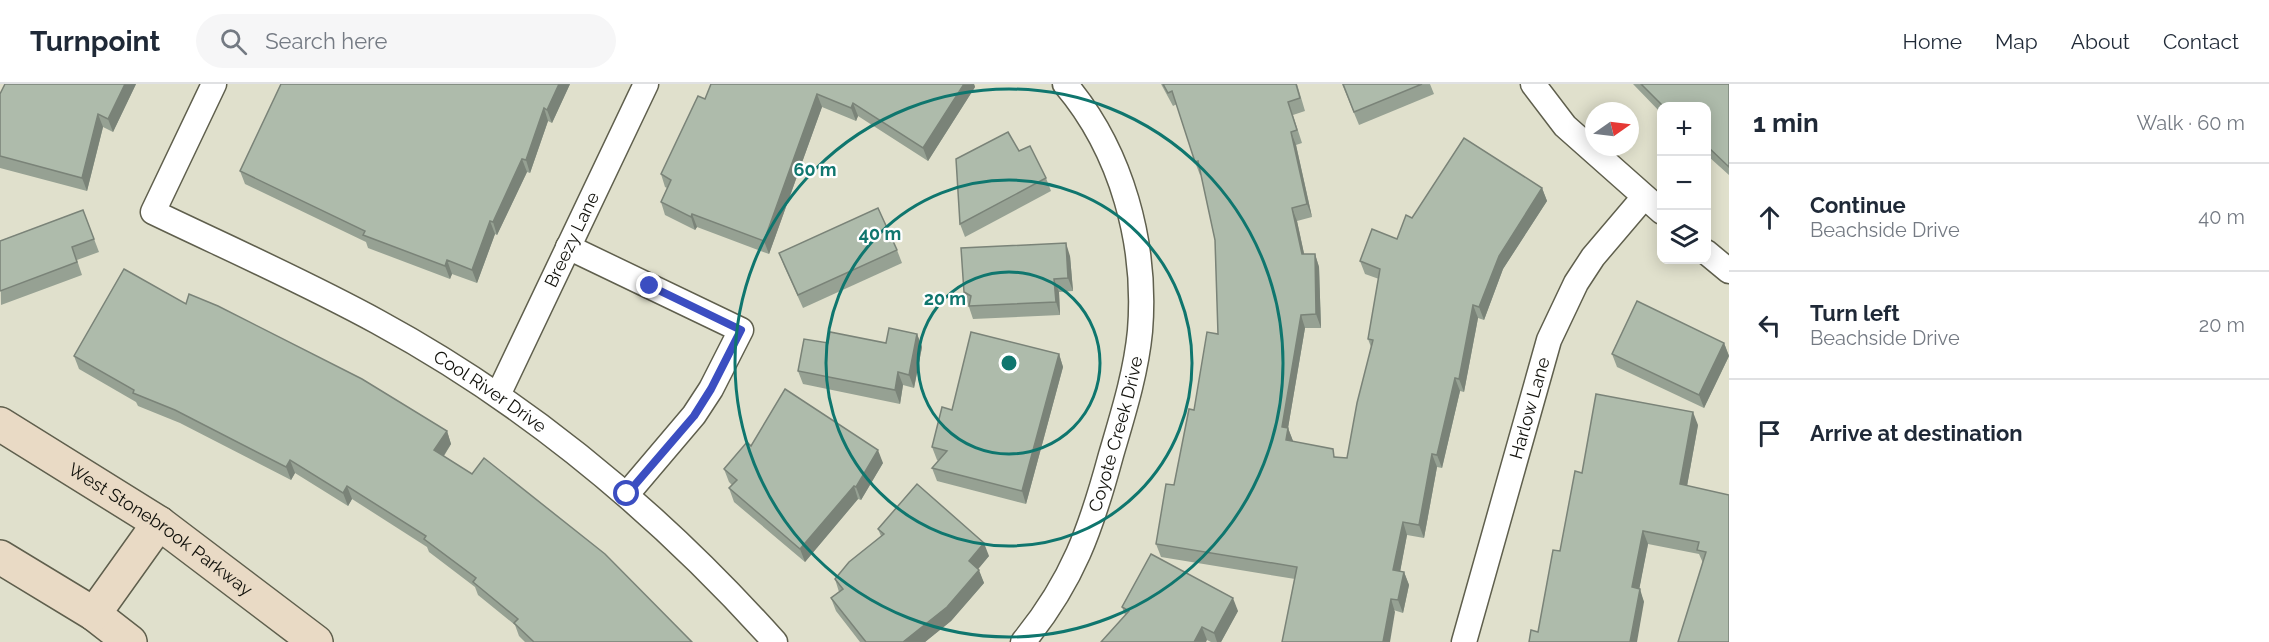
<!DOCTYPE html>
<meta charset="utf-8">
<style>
body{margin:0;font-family:Raleway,sans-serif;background:#f6f6f7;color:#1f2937}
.controls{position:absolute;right:18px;top:18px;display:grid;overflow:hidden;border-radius:12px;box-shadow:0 3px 15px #0003}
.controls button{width:54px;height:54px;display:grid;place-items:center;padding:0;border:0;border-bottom:2px solid #e0e1e3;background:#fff;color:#1f2937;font:30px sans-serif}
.compass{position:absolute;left:1585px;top:18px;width:54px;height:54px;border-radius:50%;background:#fff;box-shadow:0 3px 15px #0003;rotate:76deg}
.stop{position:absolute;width:18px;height:18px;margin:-14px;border:4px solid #3b4ec1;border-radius:50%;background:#fff}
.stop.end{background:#3b4ec1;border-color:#fff;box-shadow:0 2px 6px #0008}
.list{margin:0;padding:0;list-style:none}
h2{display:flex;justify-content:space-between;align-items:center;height:78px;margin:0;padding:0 24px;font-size:26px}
h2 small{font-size:20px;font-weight:400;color:#747a83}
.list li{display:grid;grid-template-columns:39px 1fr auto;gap:18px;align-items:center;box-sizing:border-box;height:108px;padding:0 24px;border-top:2px solid #e0e1e3}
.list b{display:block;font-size:22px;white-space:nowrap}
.list p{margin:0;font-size:20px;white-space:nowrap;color:#747a83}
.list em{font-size:20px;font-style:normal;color:#747a83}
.icon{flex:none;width:33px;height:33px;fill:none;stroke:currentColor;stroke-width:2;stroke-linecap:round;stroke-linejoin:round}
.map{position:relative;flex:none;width:1729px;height:558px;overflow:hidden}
header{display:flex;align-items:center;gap:36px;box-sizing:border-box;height:84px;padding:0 30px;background:#fff;border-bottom:2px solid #e0e1e3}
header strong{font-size:28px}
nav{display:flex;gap:33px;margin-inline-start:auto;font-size:21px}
.search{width:420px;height:54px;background:#f6f6f7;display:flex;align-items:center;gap:15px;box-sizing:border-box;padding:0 21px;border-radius:33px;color:#747a83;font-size:22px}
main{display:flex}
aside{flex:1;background:#fff}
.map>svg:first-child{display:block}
</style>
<header>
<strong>Turnpoint</strong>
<div class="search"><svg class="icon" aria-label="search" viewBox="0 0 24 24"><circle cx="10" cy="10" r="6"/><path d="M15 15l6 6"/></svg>Search here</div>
<nav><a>Home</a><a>Map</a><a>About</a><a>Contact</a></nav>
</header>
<main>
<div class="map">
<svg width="1729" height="558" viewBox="0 0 1729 558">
<rect width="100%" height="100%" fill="#e0e0cc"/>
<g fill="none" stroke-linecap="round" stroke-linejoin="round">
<defs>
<g id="street">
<path id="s1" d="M214 0 153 128C228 164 305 198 378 238 529 320 660 430 775 558"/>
<path d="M1533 0 1565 42 1662 128"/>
<path d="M568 163 741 246 711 305 694 331 627 410"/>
<path d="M1706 168 1729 187"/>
<path id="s2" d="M498 311 646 0"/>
<path id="s3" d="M1023 558C1073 497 1091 445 1111 371 1123 330 1136 289 1140 247 1147 160 1122 67 1065 0"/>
<path id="s4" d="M1464 558 1549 256 1576 199 1593 173 1644 113"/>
</g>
<g id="secondary">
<path id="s5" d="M0 340 159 439 316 558"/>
<path d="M0 473 94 530 130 558"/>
<path d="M94 530 159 439"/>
</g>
</defs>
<use href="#street" stroke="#5f5f4d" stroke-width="27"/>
<use href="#secondary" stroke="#5f5f4d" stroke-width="36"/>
<use href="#street" stroke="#fff" stroke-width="24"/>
<use href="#secondary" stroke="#e9dac5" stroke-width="33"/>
</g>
<g fill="#96a193">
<path d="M5 0H136L113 48 103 43 87 107 0 84V10Z"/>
<path d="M570 0 552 39 548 37 530 89 527 88 497 151 495 150 477 199 452 190 450 195 368 164 366 158 245 100 240 87Z"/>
<path d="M711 0H974L975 3 928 77 858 32 856 37 822 23 769 170 697 143 695 146 665 131 661 118 667 104 665 103 661 90 705 15Z"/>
<path d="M1161 0H1297L1305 27 1293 31 1302 59 1296 61 1312 133 1297 137 1304 170H1315L1319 183 1321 244H1305L1288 344 1293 357 1337 373 1347 374 1371 263 1368 255 1379 195 1365 190 1360 177 1397 155 1412 134 1542 104 1547 117 1503 185 1484 236 1478 234 1464 308 1460 307 1442 384 1437 383 1424 454 1407 451 1400 487 1404 488 1409 501 1403 529 1295 495 1161 473 1156 460 1174 401 1194 326 1218 250 1215 156 1201 91H1200L1195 78 1177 20 1173 22Z"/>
<path d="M1342 0H1430L1434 10 1359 41Z"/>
<path d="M1633 0H1729V91L1709 73 1707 76V22H1662V30Z"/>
<path d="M1019 67 1046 94 1051 107 965 153 960 140Z"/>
<path d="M83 126 99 168 77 176 82 191 1 221 0 157Z"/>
<path d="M897 166 902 179 803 224 784 182 779 169Z"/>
<path d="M1070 172 1073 207 1059 208 1060 231 973 235 964 208Z"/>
<path d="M186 220 447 347 451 360 444 372 692 558H525L519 552 515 541 478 511 475 503 429 468 427 463 352 415 348 422 295 389 291 396 180 339 138 322 136 318 79 285 74 272Z"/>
<path d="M917 250 922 263 914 304 903 301 900 320 803 300 798 287 828 259H886Z"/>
<path d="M1724 259 1729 272 1704 324 1617 283 1612 270Z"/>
<path d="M1059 270 1063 283 1026 420 937 397 932 384 938 377 937 376 932 363 952 326Z"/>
<path d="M1698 341 1687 402 1729 411 1703 479 1699 470 1648 460 1639 505 1644 518 1538 548 1582 389Z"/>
<path d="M751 362 883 379 861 416 858 415 805 478 734 418 729 404 732 401 729 398 724 385Z"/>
<path d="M878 445 989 472 978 485 984 499 951 537 925 558H860L836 527 831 514 839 508 835 495 881 452Z"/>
<path d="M1122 523 1238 527 1221 558H1211L1207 556 1125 531Z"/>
</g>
<g fill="#7a8378">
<path d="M125 0H136L113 48 108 35Z"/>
<path d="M559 0H570L552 39 547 26Z"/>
<path d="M964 0H974L975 3 928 77 923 64Z"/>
<path d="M817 10 822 23 769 170 764 157Z"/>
<path d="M853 19 858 32 856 37 851 24Z"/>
<path d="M544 24 548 37 530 89 526 76Z"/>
<path d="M98 30 103 43 87 107 82 94Z"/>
<path d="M1291 48 1296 61 1312 133 1307 120Z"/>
<path d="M1707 66 1709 73 1707 76Z"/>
<path d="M522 75 527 88 497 151 493 138Z"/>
<path d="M1542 104 1547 117 1503 185 1484 236 1479 223 1499 172Z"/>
<path d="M1292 124 1297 137 1307 183 1302 170Z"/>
<path d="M692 130 697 143 695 146 691 133Z"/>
<path d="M490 137 495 150 477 199 472 186Z"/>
<path d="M1066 159 1070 172 1073 207 1068 194Z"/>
<path d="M1315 170 1319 183 1321 244 1316 230Z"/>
<path d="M447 176 452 190 450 195 445 182Z"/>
<path d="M1054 195 1059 208 1060 231 1056 218Z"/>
<path d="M1473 221 1478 234 1464 308 1459 295Z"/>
<path d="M1301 231 1305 244 1288 344 1293 357 1291 369 1282 343Z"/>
<path d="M917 250 922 263 914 304 909 291Z"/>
<path d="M1724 259 1729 272 1704 324 1699 311Z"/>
<path d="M1059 270 1063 283 1026 420 1022 407Z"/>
<path d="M898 288 903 301 900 320 895 306Z"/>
<path d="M1455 294 1460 307 1442 384 1437 371Z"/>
<path d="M1693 328 1698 341 1685 413 1680 400Z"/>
<path d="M447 347 451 360 439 379 434 366Z"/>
<path d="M878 366 883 379 861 416 856 403Z"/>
<path d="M1432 370 1437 383 1424 454 1419 441Z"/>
<path d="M290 376 295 389 291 396 286 383Z"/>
<path d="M347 402 352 415 348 422 343 409Z"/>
<path d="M854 402 858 415 805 478 800 465Z"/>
<path d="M1403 438 1407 451 1398 499 1393 486Z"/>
<path d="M1643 447 1648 460 1637 517 1632 503Z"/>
<path d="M984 459 989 472 974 490 969 477Z"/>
<path d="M979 486 984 499 951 537 925 558H903Z"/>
<path d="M1404 488 1409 501 1403 529 1398 516Z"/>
<path d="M1640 505 1644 518 1637 558H1630Z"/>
<path d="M1233 514 1238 527 1221 558H1217L1214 549Z"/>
<path d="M1391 515 1395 528 1390 558H1383Z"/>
<path d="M1202 543 1207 556 1206 558H1194Z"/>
</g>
<g fill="#aebbab" stroke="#7a8378" stroke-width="1.5">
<path d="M5 0H125L108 35 98 30 82 94 0 72V10Z"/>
<path d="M281 0H559L547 26 544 24 526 76 522 75 493 138 490 137 472 186 447 176 445 182 363 151 365 147 240 87Z"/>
<path d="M711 0H964L923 64 853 19 851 24 817 10 764 157 692 130 691 133 661 118 671 96 661 90 698 12 705 15Z"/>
<path d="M1163 0H1296L1300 14 1288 18 1297 46 1291 48 1307 120 1292 124 1302 170H1315L1316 230 1301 231 1282 343 1288 344 1286 356 1333 365 1334 373 1347 374 1357 319 1373 256 1368 255 1380 185 1360 177 1372 145 1397 155 1406 131 1412 134 1464 54 1542 104 1499 172 1479 223 1473 221 1459 295 1455 294 1437 371 1432 370 1419 441 1403 438 1393 486 1404 488 1398 516 1391 515 1383 558H1282L1297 483 1156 460 1166 400 1174 401 1189 325 1194 326 1207 248 1218 250 1215 156 1198 77 1195 78 1172 7 1168 9Z"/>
<path d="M1343 0H1422L1354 28Z"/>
<path d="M1641 0H1729V83L1707 62V22H1663Z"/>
<path d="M1008 48 1019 67 1030 62 1046 94 960 140 956 75Z"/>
<path d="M878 124 897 166 798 211 779 169Z"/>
<path d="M83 126 94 155 72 163 77 178 0 207V157Z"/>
<path d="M1066 159 1068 194 1054 195 1056 218 969 222 971 212 964 208 961 164Z"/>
<path d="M124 185 186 220 189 210 218 222 362 295 447 347 434 366 472 390 484 374 605 470 692 558H534L514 539 518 535 473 498 476 494 424 455 426 452 347 402 343 409 290 376 286 383 175 326 133 309 134 306 74 272Z"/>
<path d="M1637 217 1724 259 1699 311 1612 270Z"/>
<path d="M889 244 917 250 909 291 898 288 895 306 798 287 804 255 828 259 830 248 886 259Z"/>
<path d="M971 248 1059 270 1022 407 932 384 947 367 932 363 942 323 952 326Z"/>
<path d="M785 305 878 366 856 403 854 402 800 465 729 404 737 396 724 385 747 358 751 362Z"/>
<path d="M1596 310 1693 328 1680 400 1729 411V558H1678L1706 468 1697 466 1699 458 1643 447 1632 503 1640 505 1630 558H1529L1531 546 1538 548 1553 466 1560 467 1575 387 1582 389Z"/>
<path d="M917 400 984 459 969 477 979 486 947 523 903 558H866L831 514 843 505 835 495 849 478 884 450 878 445Z"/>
<path d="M1151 470 1233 514 1214 549 1202 543 1194 558H1101L1129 527 1122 523Z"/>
</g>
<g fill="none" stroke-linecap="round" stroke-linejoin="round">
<path stroke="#3b4ec1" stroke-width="8" d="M627 410 694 332 711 305 741 246 650 202"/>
</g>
<g fill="none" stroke="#0f766e" stroke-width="3">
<circle cx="1009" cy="279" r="91"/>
<circle cx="1009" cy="279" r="183"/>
<circle cx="1009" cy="279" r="274"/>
</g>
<g text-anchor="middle" stroke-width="4.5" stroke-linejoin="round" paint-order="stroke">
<g font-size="18" fill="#11110b" stroke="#fff">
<text dy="6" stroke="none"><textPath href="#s2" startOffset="172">Breezy Lane</textPath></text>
<text dy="6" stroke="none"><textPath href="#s1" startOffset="524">Cool River Drive</textPath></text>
<text dy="6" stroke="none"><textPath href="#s4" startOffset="243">Harlow Lane</textPath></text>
<text dy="6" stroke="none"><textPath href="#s3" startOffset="230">Coyote Creek Drive</textPath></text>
<text dy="6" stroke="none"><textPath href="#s5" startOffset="192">West Stonebrook Parkway</textPath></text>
</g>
</g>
<circle cx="1009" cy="279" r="9" fill="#0f766e" stroke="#fff" stroke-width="3"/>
<g font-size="18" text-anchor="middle" font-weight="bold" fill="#0f766e" stroke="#fff" stroke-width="4.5" stroke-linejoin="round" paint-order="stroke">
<text x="815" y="92">60 m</text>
<text x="880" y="156">40 m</text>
<text x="945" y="221">20 m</text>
</g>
</svg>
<div class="controls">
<button>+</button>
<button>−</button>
<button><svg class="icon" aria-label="layers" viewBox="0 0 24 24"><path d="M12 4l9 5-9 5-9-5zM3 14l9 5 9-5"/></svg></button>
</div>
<svg class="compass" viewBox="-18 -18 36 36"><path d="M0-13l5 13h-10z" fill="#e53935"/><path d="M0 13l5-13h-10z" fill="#747a83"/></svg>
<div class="stop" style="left:627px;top:410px"></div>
<div class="stop end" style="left:650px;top:202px"></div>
</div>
<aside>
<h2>1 min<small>Walk · 60 m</small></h2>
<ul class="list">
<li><svg class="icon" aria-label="ahead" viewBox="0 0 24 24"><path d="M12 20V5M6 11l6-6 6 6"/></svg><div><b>Continue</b><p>Beachside Drive</p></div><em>40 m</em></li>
<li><svg class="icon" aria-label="left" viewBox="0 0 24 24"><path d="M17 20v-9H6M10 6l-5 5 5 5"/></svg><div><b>Turn left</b><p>Beachside Drive</p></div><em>20 m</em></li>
<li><svg class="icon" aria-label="arrive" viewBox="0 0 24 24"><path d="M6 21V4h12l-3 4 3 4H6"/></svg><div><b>Arrive at destination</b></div></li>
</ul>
</aside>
</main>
